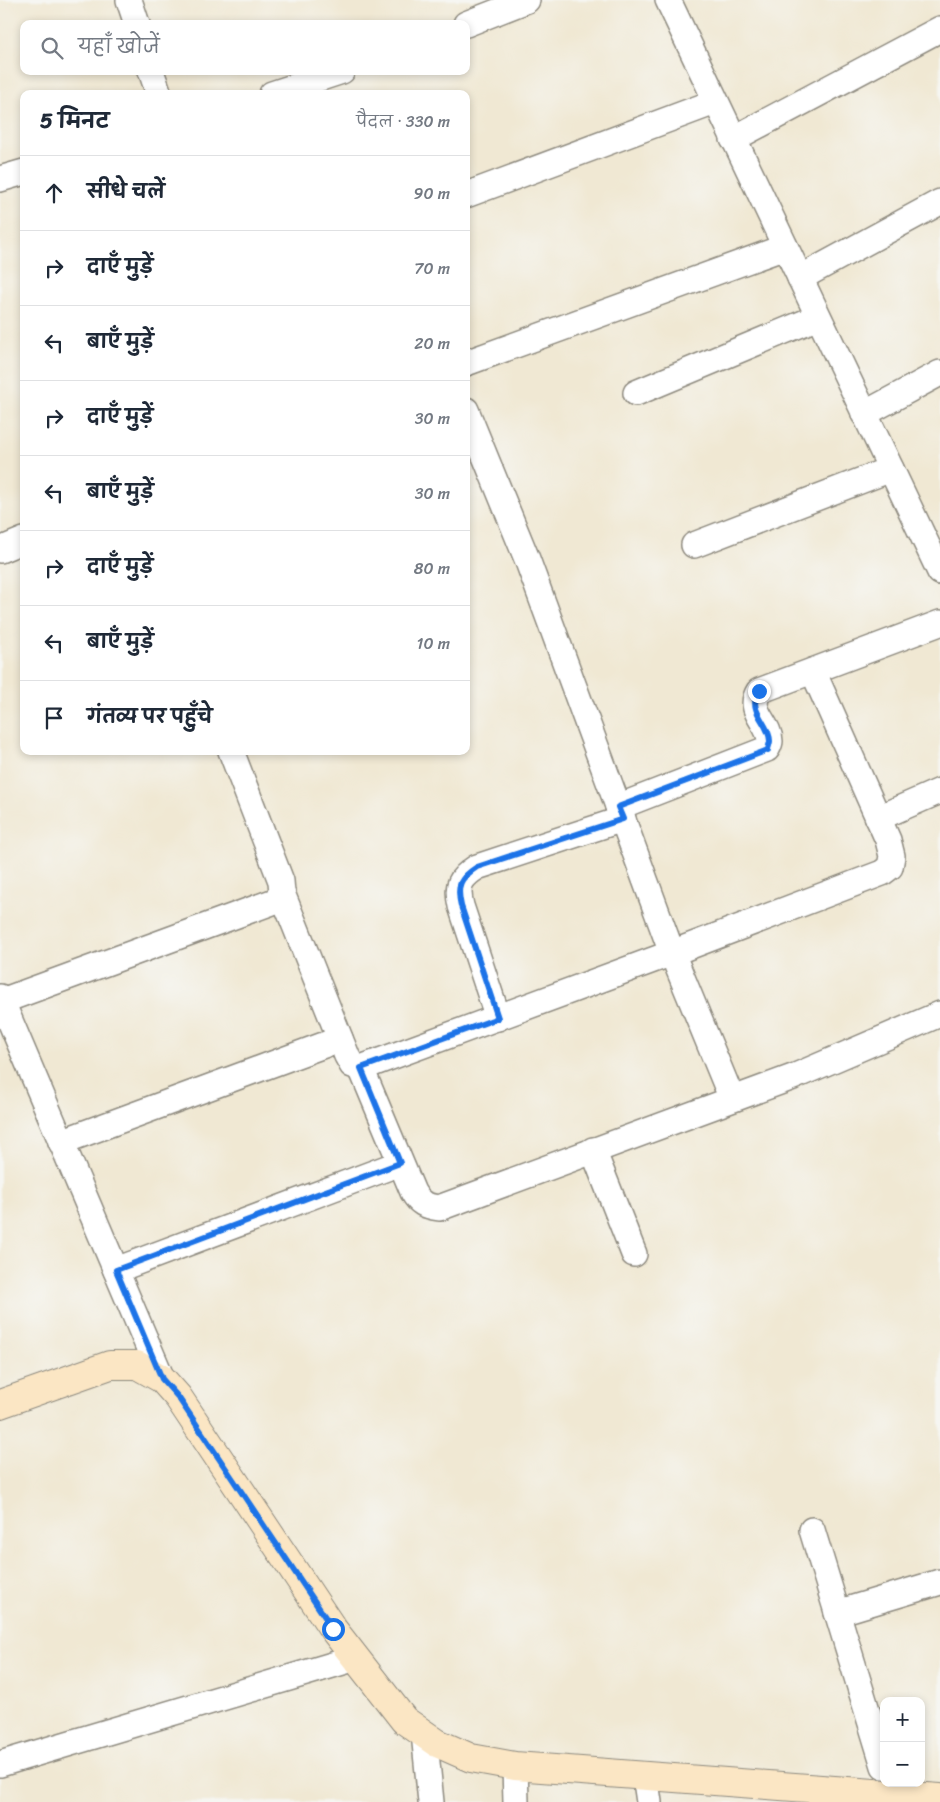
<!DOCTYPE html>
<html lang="hi">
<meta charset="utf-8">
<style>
body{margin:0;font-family:Sriracha,"Playpen Sans Deva",sans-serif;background:#f2f2f3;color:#1f2937}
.controls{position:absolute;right:15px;bottom:15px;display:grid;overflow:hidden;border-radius:10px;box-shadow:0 2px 8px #0003}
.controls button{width:45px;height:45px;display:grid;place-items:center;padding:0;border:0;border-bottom:1px solid #e0e1e3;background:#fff;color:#1f2937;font:25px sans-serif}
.stop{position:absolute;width:15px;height:15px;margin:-11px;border:4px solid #1a73e8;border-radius:50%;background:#fff}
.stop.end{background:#1a73e8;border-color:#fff;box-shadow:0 1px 5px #0008}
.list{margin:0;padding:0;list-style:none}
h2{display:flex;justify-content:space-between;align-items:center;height:65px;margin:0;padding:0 20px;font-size:21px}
h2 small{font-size:16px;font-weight:400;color:#747a83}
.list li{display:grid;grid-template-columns:32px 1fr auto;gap:15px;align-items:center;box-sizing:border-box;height:75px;padding:0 20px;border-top:1px solid #e0e1e3}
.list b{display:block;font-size:19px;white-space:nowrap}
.list em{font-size:16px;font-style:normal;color:#747a83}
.icon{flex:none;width:28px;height:28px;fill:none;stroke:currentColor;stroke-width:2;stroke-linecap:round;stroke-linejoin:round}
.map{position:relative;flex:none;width:940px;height:1802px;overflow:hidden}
.search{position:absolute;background:#fff;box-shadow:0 2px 8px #0003;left:20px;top:20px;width:450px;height:55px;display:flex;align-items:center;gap:12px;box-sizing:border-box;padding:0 18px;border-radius:10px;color:#747a83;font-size:19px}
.panel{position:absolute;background:#fff;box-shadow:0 2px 8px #0003;left:20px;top:90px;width:450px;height:665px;border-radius:10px}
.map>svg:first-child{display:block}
</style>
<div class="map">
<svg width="940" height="1802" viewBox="0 0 940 1802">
<rect width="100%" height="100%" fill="#f6f6f2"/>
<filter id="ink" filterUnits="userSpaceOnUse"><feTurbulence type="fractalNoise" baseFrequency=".02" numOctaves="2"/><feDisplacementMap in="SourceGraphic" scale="10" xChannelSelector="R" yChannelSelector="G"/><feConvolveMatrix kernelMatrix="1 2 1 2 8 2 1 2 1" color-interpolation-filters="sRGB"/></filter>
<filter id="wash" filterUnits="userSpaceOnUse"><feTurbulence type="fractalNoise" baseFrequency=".0096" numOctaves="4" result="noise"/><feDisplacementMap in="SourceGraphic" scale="20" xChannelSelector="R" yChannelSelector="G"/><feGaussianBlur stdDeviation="1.12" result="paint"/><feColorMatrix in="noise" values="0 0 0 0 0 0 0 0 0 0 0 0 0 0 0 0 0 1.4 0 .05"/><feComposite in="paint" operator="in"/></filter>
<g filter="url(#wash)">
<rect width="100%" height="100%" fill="#f0e8d3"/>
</g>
<g filter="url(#ink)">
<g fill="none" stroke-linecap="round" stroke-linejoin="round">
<defs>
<g id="street">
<path d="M129 0 137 24"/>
<path d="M668 0 940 572"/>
<path d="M466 24 527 0"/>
<path d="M151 71 159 94"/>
<path d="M272 94 342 71"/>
<path d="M733 139 940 29"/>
<path d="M0 179 24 172"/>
<path d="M466 195 715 102"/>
<path d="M800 278 940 202"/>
<path d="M466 363 785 247"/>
<path d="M636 393 818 317"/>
<path d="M466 410 527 559 672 953 732 1099"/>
<path d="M864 414 940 373"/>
<path d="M694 545 891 469"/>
<path d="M0 550 24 540"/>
<path d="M618 807 767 749C768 747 770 744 770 741 770 723 746 711 759 691L940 623"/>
<path d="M878 818 940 791"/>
<path d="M282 893 347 1056 352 1065 361 1068 672 953 882 873 890 867 892 856 888 840 813 671"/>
<path d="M0 997 162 1379"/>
<path d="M2 1001 275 901 282 893 281 881 231 751"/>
<path d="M498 1018 461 906C456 885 460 878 477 867L623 819"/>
<path d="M361 1068 413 1192C419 1203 425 1206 439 1208L793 1077 940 1014"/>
<path d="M61 1142 340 1039"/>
<path d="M593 1150 634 1254"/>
<path d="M116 1270 400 1163"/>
<path d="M812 1530 884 1766"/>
<path d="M837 1613 940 1582"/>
<path d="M424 1733 431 1802"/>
<path d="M0 1764 356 1658"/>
<path d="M515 1766 516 1802"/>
<path d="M645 1775 649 1802"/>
</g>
<path id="secondary" d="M0 1404 110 1365H137L162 1379 178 1397 333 1629 404 1720 437 1743 471 1758 515 1766 940 1798"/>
</defs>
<use href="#street" stroke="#8e8a7f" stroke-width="28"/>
<use href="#secondary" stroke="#8e8a7f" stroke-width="30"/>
<use href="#street" stroke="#fff" stroke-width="25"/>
<use href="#secondary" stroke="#fbe6c4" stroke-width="28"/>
</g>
</g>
<g fill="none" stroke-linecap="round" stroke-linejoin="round" filter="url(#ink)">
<path stroke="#1a73e8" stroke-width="6" d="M333 1629 178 1397 162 1379 116 1270 400 1163 361 1068 498 1018 461 906C456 885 460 878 477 867L623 819 618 807 768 750C768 747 770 744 770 741 770 723 746 711 759 691"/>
</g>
</svg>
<div class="controls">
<button>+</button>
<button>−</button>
</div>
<div class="stop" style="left:333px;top:1629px"></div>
<div class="stop end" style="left:759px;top:691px"></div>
<div class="search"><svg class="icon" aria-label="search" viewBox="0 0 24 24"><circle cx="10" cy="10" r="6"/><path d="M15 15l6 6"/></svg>यहाँ खोजें</div>
<section class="panel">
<h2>5 मिनट<small>पैदल · 330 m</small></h2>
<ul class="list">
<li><svg class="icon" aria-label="ahead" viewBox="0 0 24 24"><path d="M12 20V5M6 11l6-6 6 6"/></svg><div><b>सीधे चलें</b></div><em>90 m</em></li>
<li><svg class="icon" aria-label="right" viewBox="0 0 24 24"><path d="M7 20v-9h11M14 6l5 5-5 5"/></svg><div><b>दाएँ मुड़ें</b></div><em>70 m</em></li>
<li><svg class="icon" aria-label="left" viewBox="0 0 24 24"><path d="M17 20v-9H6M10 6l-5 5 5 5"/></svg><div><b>बाएँ मुड़ें</b></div><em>20 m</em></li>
<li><svg class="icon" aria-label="right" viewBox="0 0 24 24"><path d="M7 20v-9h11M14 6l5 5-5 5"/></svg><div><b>दाएँ मुड़ें</b></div><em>30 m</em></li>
<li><svg class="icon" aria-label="left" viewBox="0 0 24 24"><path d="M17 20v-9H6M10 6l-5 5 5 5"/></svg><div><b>बाएँ मुड़ें</b></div><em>30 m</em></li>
<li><svg class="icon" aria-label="right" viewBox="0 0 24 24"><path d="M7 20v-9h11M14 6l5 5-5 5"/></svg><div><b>दाएँ मुड़ें</b></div><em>80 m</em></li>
<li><svg class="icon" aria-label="left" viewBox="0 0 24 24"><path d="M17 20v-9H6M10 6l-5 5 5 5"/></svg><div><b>बाएँ मुड़ें</b></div><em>10 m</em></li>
<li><svg class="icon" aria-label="arrive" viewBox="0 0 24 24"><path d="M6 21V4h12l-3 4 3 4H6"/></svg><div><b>गंतव्य पर पहुँचे</b></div></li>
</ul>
</section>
</div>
